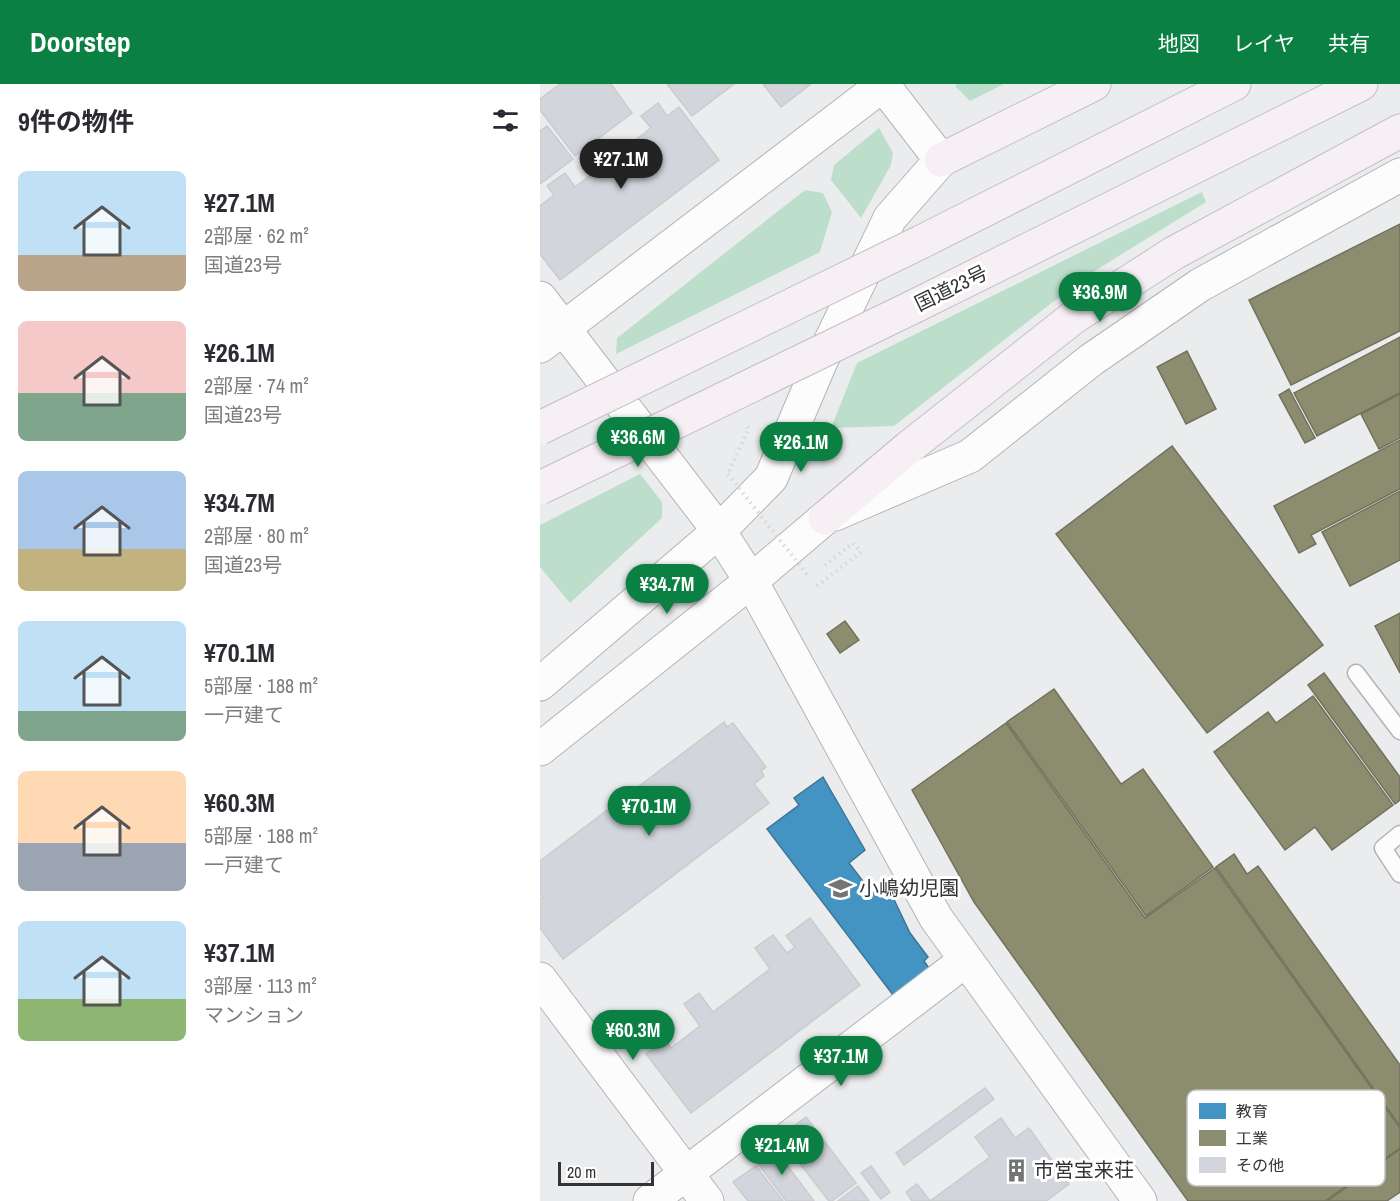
<!DOCTYPE html>
<html lang="ja">
<meta charset="utf-8">
<style>
body{margin:0;font-family:"Archivo Narrow","Noto Sans JP",sans-serif;background:#f2f2f3;color:#2b2b33;height:100vh;display:flex;flex-direction:column;font-size:22px;white-space:nowrap}
*{box-sizing:border-box;margin:0}
p{font-size:20px;color:#7c7c81}
.icon{flex:none;width:33px;height:33px;fill:none;stroke:currentColor;stroke-width:2;stroke-linecap:round;stroke-linejoin:round}
.map{position:relative;flex:1;overflow:hidden}
.panel{display:flex;flex-direction:column;background:#fff;width:540px}
.panel>*{flex:none}
.scale{position:absolute;left:18px;bottom:15px;width:96px;box-sizing:border-box;padding-left:6px;border:3px solid #333435;border-top:0;font-size:16px;line-height:21px;white-space:nowrap;color:#333435;-webkit-text-stroke:4px #fff;paint-order:stroke}
.price{position:absolute;translate:-50% -51px;padding:0 14px;border-radius:21px;background:#0b8043;color:#fff;font-size:20px;line-height:39px;filter:drop-shadow(0 2px 3px #0008)}
.price::after{content:'';position:absolute;left:50%;top:36px;width:18px;height:14px;margin-left:-9px;background:inherit;clip-path:polygon(0 0,100% 0,50% 100%)}
.price.active{background:#222;color:#fff}
ul{padding:0;list-style:none}
li{display:flex;align-items:center;gap:18px;height:150px;padding:0 18px}
li span{display:grid;place-items:center;flex:none;width:168px;height:120px;border-radius:9px;color:#555}
li>.icon{margin-inline-start:auto}
span .icon{width:72px;height:72px;fill:#fffc;stroke-width:1}
li b{font-size:26px}
h2{display:flex;justify-content:space-between;align-items:center;height:72px;padding:0 18px;font-size:26px}
header{display:flex;align-items:center;gap:36px;box-sizing:border-box;height:84px;padding:0 30px;background:#0b8043;color:#fff}
header strong{font-size:28px}
nav{display:flex;gap:33px;margin-inline-start:auto;font-size:21px}
main{display:flex;flex:1;min-height:0}
.map>svg:first-child{display:block}
</style>
<header>
<strong>Doorstep</strong>
<nav><a>地図</a><a>レイヤ</a><a>共有</a></nav>
</header>
<main>
<section class="panel">
<h2>9件の物件<svg class="icon" aria-label="filters" viewBox="0 0 24 24"><path d="M4 7h16M4 17h16"/><circle cx="9" cy="7" r="2"/><circle cx="15" cy="17" r="2"/></svg></h2>
<ul>
<li><span style="background:linear-gradient(#bfe0f5 70%,#b9a48a 0)"><svg class="icon" aria-label="home" viewBox="0 0 24 24"><path d="M3 11l9-7 9 7M6 9v11h12V9"/></svg></span><div><b>¥27.1M</b><p>2部屋 · 62 m²</p><p>国道23号</p></div></li>
<li><span style="background:linear-gradient(#f6c9c9 60%,#7fa58c 0)"><svg class="icon" aria-label="home" viewBox="0 0 24 24"><path d="M3 11l9-7 9 7M6 9v11h12V9"/></svg></span><div><b>¥26.1M</b><p>2部屋 · 74 m²</p><p>国道23号</p></div></li>
<li><span style="background:linear-gradient(#a9c7e8 65%,#c2b280 0)"><svg class="icon" aria-label="home" viewBox="0 0 24 24"><path d="M3 11l9-7 9 7M6 9v11h12V9"/></svg></span><div><b>¥34.7M</b><p>2部屋 · 80 m²</p><p>国道23号</p></div></li>
<li><span style="background:linear-gradient(#bfe0f5 75%,#7fa58c 0)"><svg class="icon" aria-label="home" viewBox="0 0 24 24"><path d="M3 11l9-7 9 7M6 9v11h12V9"/></svg></span><div><b>¥70.1M</b><p>5部屋 · 188 m²</p><p>一戸建て</p></div></li>
<li><span style="background:linear-gradient(#ffd9b3 60%,#9aa5b1 0)"><svg class="icon" aria-label="home" viewBox="0 0 24 24"><path d="M3 11l9-7 9 7M6 9v11h12V9"/></svg></span><div><b>¥60.3M</b><p>5部屋 · 188 m²</p><p>一戸建て</p></div></li>
<li><span style="background:linear-gradient(#bfe0f5 65%,#8fb573 0)"><svg class="icon" aria-label="home" viewBox="0 0 24 24"><path d="M3 11l9-7 9 7M6 9v11h12V9"/></svg></span><div><b>¥37.1M</b><p>3部屋 · 113 m²</p><p>マンション</p></div></li>
</ul>
</section>
<div class="map">
<svg width="860" height="1117" viewBox="0 0 860 1117">
<rect width="100%" height="100%" fill="#ebecee"/>
<g fill="#bedecc">
<polygon points="416,0 464,0 430,17 416,3"/>
<polygon points="339,44 353,69 351,81 321,134 291,96 294,81"/>
<polygon points="265,106 283,109 292,128 280,168 76,270 77,254"/>
<polygon points="662,108 666,118 545,193 354,342 291,344 317,279"/>
<polygon points="100,390 122,418 122,434 30,519 0,483 0,441"/>
</g>
<polygon fill="#4393c3" stroke="#3e7698" stroke-width="1.5" points="283,693 325,766 309,779 325,800 347,801 370,849 388,873 384,877 389,884 353,911 227,745 259,721 254,714"/>
<g fill="#8c8c6e" stroke="#71725d" stroke-width="1.5">
<polygon points="860,140 860,247 751,301 709,216"/>
<polygon points="860,253 860,309 777,352 754,309"/>
<polygon points="647,267 676,325 646,340 617,283"/>
<polygon points="749,305 775,354 765,359 739,311"/>
<polygon points="860,310 860,354 839,365 821,330"/>
<polygon points="860,356 860,405 771,451 776,460 759,469 734,422"/>
<polygon points="632,362 783,561 667,649 516,450"/>
<polygon points="860,407 860,476 810,502 782,448"/>
<polygon points="860,529 860,589 835,542"/>
<polygon points="305,537 319,556 300,569 287,550"/>
<polygon points="784,589 860,693 860,716 855,720 768,601"/>
<polygon points="514,605 581,700 603,685 673,783 606,832 467,638"/>
<polygon points="773,612 853,721 792,766 775,743 745,766 674,668 728,628 736,639"/>
<polygon points="466,639 605,834 675,784 860,1044 860,1064 785,1117 648,1117 434,818 372,706"/>
<polygon points="694,770 707,790 718,782 860,981 860,1042 676,783"/>
<polygon points="860,1065 860,1108 847,1117 787,1117"/>
</g>
<g fill="#d2d6dc" stroke="#cbcbcc" stroke-width="1.5">
<polygon points="20,0 71,0 92,29 35,72 0,26 0,15"/>
<polygon points="127,0 194,0 152,32"/>
<polygon points="223,0 271,0 241,23"/>
<polygon points="118,19 127,32 139,23 179,76 20,196 0,170 0,122 14,111 7,102 25,89 35,103 111,44 101,32"/>
<polygon points="7,42 33,75 0,100 0,47"/>
<polygon points="184,638 187,643 193,639 226,683 221,687 224,692 214,700 229,719 23,875 0,844 0,815 3,813 0,809 0,777"/>
<polygon points="270,834 320,901 151,1029 106,970 125,956 131,964 160,942 144,920 159,909 173,928 230,885 215,864 233,851 247,869 255,863 246,852"/>
<polygon points="445,1004 454,1015 364,1081 356,1069"/>
<polygon points="266,1033 316,1099 292,1117 289,1117 250,1067 256,1063 245,1049"/>
<polygon points="461,1034 475,1054 489,1044 529,1100 506,1117 372,1117 366,1108 377,1100 390,1117 450,1073 435,1053"/>
<polygon points="231,1060 274,1117 246,1117 213,1073"/>
<polygon points="216,1082 243,1117 208,1117 193,1098"/>
<polygon points="331,1082 350,1108 341,1115 321,1089"/>
<polygon points="318,1102 329,1117 298,1117"/>
</g>
<g fill="none" stroke-linecap="round" stroke-linejoin="round">
<defs>
<g id="service">
<polyline points="816,589 860,647"/>
<polyline points="860,750 843,764 860,790"/>
</g>
<g id="minor">
<polyline points="0,214 179,447 211,497 396,834 600,1117"/>
<polyline points="0,262 344,0"/>
<polyline points="295,430 430,372 551,276 660,201 860,91"/>
<polyline points="0,895 167,1117"/>
<polyline points="110,1117 426,876"/>
</g>
<g id="tertiary">
<polyline points="0,600 179,447 231,394 281,277 350,134 401,76 343,1"/>
<polyline points="0,665 211,497 285,434"/>
</g>
<g id="trunk">
<polyline points="401,76 554,0"/>
<polyline points="381,158 694,0"/>
<polyline points="375,222 821,0"/>
<polyline points="285,434 368,364 534,233 634,169 860,47"/>
</g>
</defs>
<use href="#service" stroke="#b4b4b6" stroke-width="19"/>
<use href="#minor" stroke="#b4b4b6" stroke-width="35"/>
<use href="#tertiary" stroke="#b4b4b6" stroke-width="35"/>
<use href="#trunk" stroke="#c6bec6" stroke-width="35"/>
<g stroke="#d6d6d6" stroke-width="4" stroke-dasharray="1.5 4.5" stroke-linecap="butt">
<polyline points="189,387 209,344 205,341"/>
<polyline points="277,502 321,468 313,459 284,482"/>
</g>
<use href="#service" stroke="#fcfcfc" stroke-width="16"/>
<use href="#minor" stroke="#fcfcfc" stroke-width="33"/>
<use href="#tertiary" stroke="#fcfcfc" stroke-width="33"/>
<use href="#trunk" stroke="#f6f0f4" stroke-width="33"/>
<defs>
<g id="trunk-bridge">
<polyline points="0,344 381,158"/>
<polyline points="0,404 375,222"/>
</g>
</defs>
<use href="#trunk-bridge" stroke="#c6bec6" stroke-width="35" stroke-linecap="butt"/>
<polyline stroke="#d6d6d6" stroke-width="4" stroke-dasharray="1.5 4.5" stroke-linecap="butt" points="188,390 269,493"/>
<use href="#trunk-bridge" stroke="#f6f0f4" stroke-width="33"/>
</g>
<defs>
<symbol id="school-bare" viewBox="-9 -9 18 18"><path d="M0-5L7-2L0 1L-7-2ZM-4 1L0 2.5L4 1V4Q0 6-4 4Z" fill="#737476" stroke="#fff" stroke-width="2.5" paint-order="stroke"/></symbol>
<symbol id="building-bare" viewBox="-9 -9 18 18"><path d="M-4-6H4V6H1V3H-1V6H-4ZM-2.5-4.3h1.7v1.8h-1.7ZM.8-4.3h1.7v1.8H.8ZM-2.5-1h1.7V.8h-1.7ZM.8-1h1.7V.8H.8Z" fill="#737476" stroke="#fff" stroke-width="2.5" paint-order="stroke"/></symbol>
</defs>
<g fill-rule="evenodd">
<use href="#school-bare" x="284" y="788" width="33" height="33"/>
<use href="#building-bare" x="460" y="1070" width="33" height="33"/>
</g>
<g text-anchor="middle" stroke-width="6" stroke-linejoin="round" paint-order="stroke">
<g font-size="20" fill="#333435" stroke="#fff">
<text transform="translate(411 204) rotate(-26)" y="7">国道23号</text>
</g>
<g font-size="20" fill="#333435" stroke="#fff" text-anchor="start">
<text x="319" y="811">小嶋幼児園</text>
<text x="494" y="1093">市営宝来荘</text>
</g>
</g>
<rect x="647" y="1006" width="198" height="96" rx="9" fill="#fff" stroke="#c2c2c2" stroke-width="1.5"/>
<rect x="659" y="1019" width="27" height="16" fill="#4393c3"/>
<rect x="659" y="1046" width="27" height="16" fill="#8c8c6e"/>
<rect x="659" y="1073" width="27" height="16" fill="#d2d6dc"/>
<g font-size="16" fill="#333435">
<text x="696" y="1033">教育</text>
<text x="696" y="1060">工業</text>
<text x="696" y="1087">その他</text>
</g>
</svg>
<div class="scale">20 m</div>
<b class="price active" style="left:81px;top:106px">¥27.1M</b>
<b class="price" style="left:560px;top:239px">¥36.9M</b>
<b class="price" style="left:98px;top:384px">¥36.6M</b>
<b class="price" style="left:261px;top:389px">¥26.1M</b>
<b class="price" style="left:127px;top:531px">¥34.7M</b>
<b class="price" style="left:109px;top:753px">¥70.1M</b>
<b class="price" style="left:93px;top:977px">¥60.3M</b>
<b class="price" style="left:301px;top:1003px">¥37.1M</b>
<b class="price" style="left:242px;top:1092px">¥21.4M</b>
</div>
</main>
